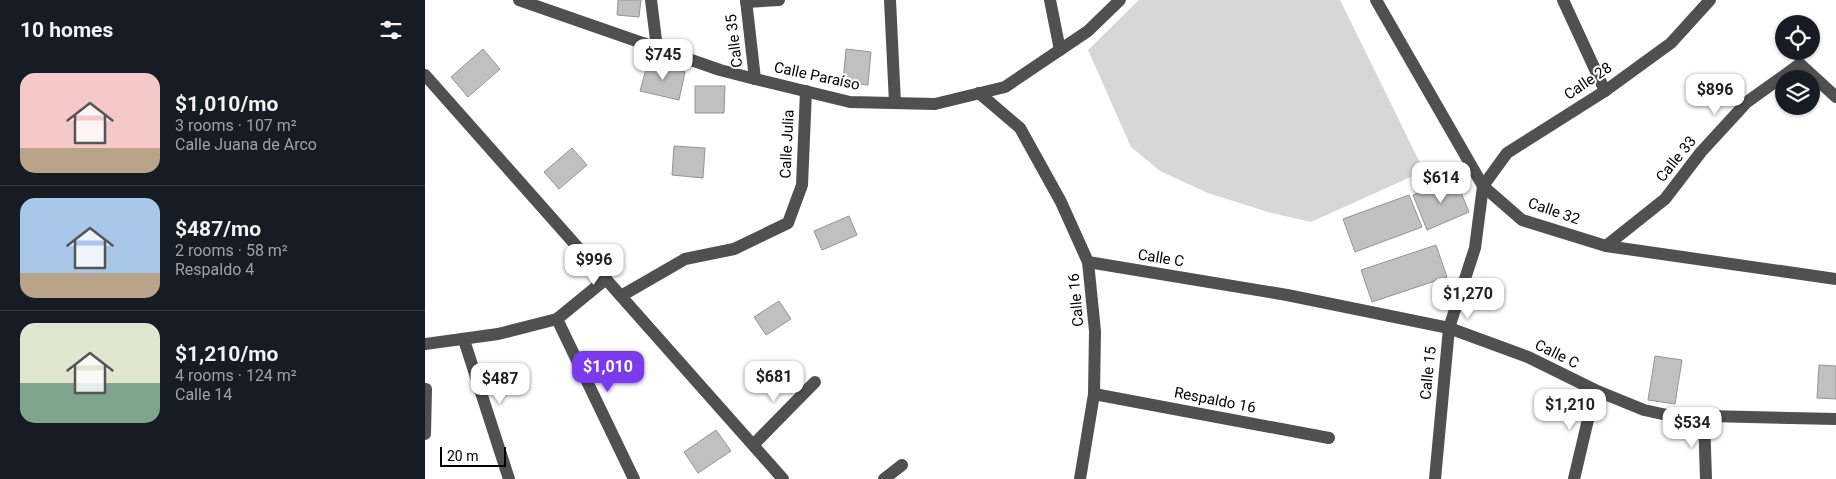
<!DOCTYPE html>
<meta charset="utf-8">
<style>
body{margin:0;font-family:Roboto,sans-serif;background:#242831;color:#f1f3f6;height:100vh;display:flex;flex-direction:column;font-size:19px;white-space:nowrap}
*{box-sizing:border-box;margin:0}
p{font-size:16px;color:#9ea1a6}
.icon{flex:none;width:28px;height:28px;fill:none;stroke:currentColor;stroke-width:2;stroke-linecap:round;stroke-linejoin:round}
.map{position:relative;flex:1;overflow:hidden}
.details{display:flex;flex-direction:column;background:#171b24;width:425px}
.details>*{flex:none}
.buttons{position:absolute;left:1350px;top:15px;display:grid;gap:10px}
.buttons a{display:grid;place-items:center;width:45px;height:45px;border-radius:50%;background:#171b24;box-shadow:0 1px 4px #0004;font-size:25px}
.scale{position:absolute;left:15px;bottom:12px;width:66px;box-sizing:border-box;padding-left:5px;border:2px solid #000;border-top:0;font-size:14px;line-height:18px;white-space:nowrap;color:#000;-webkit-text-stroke:4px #fff;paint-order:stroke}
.price{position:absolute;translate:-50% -42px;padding:0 11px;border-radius:10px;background:#fff;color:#222;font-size:16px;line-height:32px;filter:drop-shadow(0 1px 2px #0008)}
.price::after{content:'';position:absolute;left:50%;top:30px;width:15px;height:11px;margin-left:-8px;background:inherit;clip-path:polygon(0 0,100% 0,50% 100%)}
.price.active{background:#7c3aed;color:#fff}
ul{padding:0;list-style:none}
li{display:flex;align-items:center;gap:15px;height:125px;padding:0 20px}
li+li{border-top:1px solid #363941}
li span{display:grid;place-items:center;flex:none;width:140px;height:100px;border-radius:15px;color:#555}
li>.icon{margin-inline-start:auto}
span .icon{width:60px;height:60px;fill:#fffc;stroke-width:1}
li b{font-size:21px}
h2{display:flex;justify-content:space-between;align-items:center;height:60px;padding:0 20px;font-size:21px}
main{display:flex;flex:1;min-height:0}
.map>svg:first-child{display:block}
</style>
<main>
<section class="details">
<h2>10 homes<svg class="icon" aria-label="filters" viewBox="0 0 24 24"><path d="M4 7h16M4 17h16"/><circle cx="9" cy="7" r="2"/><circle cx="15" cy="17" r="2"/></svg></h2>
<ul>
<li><span style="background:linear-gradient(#f6c9c9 75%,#b9a48a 0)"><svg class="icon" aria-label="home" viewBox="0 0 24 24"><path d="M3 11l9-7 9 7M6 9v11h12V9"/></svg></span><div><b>$1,010/mo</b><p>3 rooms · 107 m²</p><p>Calle Juana de Arco</p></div></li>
<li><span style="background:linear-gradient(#a9c7e8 75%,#b9a48a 0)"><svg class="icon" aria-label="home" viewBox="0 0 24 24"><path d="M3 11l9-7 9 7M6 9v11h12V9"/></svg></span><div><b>$487/mo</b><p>2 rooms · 58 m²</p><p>Respaldo 4</p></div></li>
<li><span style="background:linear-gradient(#dfe7d0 60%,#7fa58c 0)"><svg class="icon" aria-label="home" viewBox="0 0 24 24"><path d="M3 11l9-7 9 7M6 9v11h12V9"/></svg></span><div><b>$1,210/mo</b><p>4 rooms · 124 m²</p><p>Calle 14</p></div></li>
</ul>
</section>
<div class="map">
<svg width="1411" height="479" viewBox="0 0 1411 479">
<rect width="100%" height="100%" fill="#fff"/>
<polygon fill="#d7d7d7" points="714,0 915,0 999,171 886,222 843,212 783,193 735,171 706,147 663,50"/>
<g fill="#c0c0c0" stroke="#949494">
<polygon points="193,0 216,0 214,17 192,15"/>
<polygon points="58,49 75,69 43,97 26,77"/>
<polygon points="421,49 446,52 443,85 418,82"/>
<polygon points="223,62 260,72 254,100 215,91"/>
<polygon points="270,86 300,86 299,113 270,113"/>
<polygon points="249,146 280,148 278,178 247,175"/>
<polygon points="147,148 162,165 134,189 119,172"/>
<polygon points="1030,178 1044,212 1002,230 988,195"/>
<polygon points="984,195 997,227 930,252 918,219"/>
<polygon points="424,216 432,235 397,250 389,231"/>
<polygon points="1011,245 1022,277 947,302 936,270"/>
<polygon points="354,301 366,319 341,335 329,317"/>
<polygon points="1230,356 1257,360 1250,404 1223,400"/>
<polygon points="1394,365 1411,366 1411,399 1392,398"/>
<polygon points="291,430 306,451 273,473 259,452"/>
</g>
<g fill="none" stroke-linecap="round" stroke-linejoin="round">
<g stroke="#505050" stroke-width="12">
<polyline points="94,0 295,70 330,79 425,102 510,104 580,87 663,31 695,0"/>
<polyline points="226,0 232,48"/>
<polyline points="321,0 330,79"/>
<polyline points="465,0 470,103"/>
<polyline points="625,0 635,50"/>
<polyline points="951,0 1058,186 1097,220 1181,246 1411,279"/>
<polyline points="1138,0 1180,91"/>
<polyline points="321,2 354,0"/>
<polyline points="0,75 358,479"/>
<polyline points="554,93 595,128 636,202 663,262 670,331 669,394 655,479"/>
<polyline points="1181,246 1240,199 1276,152 1322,102 1375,64 1411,97"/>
<polyline points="663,262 862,295 1024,328 1103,357 1170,390 1219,410 1242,415 1411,419"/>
<polyline points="196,296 260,259 309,249 363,223 377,185 381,91"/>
<polyline points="132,319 209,479"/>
<polyline points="39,340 84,479"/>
<polyline points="0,344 73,334 132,319 181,279"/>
<polyline points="669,394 904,438"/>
<polyline points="1279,417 1281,479"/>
<polyline points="0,434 1,389"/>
<polyline points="329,444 390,382"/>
<polyline points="459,479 477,465"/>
<polyline points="1010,479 1024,328 1050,248 1058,186 1082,153 1180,91 1246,43 1285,0"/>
<polyline points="1149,479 1170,390"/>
</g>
</g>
<g text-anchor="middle" stroke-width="4" stroke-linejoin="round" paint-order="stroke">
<g font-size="15" fill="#000" stroke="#fff">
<text transform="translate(309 41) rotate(-97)" y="5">Calle 35</text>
<text transform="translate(392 76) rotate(12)" y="5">Calle Paraíso</text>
<text transform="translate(1163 81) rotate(-34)" y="5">Calle 28</text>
<text transform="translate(362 144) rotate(-87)" y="5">Calle Julia</text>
<text transform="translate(1251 159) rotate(-51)" y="5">Calle 33</text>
<text transform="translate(1129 211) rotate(19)" y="5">Calle 32</text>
<text transform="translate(736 258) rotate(9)" y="5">Calle C</text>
<text transform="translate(651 300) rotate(-95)" y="5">Calle 16</text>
<text transform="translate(1132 354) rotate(26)" y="5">Calle C</text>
<text transform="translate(1003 373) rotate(-84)" y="5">Calle 15</text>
<text transform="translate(790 400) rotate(11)" y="5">Respaldo 16</text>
</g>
</g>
</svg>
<div class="buttons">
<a><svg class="icon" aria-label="locate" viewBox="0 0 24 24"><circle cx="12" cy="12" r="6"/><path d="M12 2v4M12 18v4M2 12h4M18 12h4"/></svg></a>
<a><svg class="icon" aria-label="layers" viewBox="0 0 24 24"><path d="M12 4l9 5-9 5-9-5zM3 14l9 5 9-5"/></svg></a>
</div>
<div class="scale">20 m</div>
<b class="price" style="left:238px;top:81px">$745</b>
<b class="price" style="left:1290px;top:116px">$896</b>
<b class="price" style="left:1016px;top:204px">$614</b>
<b class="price" style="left:169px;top:286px">$996</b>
<b class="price" style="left:1043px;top:320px">$1,270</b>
<b class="price active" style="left:183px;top:393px">$1,010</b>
<b class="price" style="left:349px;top:403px">$681</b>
<b class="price" style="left:75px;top:405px">$487</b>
<b class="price" style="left:1145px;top:431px">$1,210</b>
<b class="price" style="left:1267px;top:449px">$534</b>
</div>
</main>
